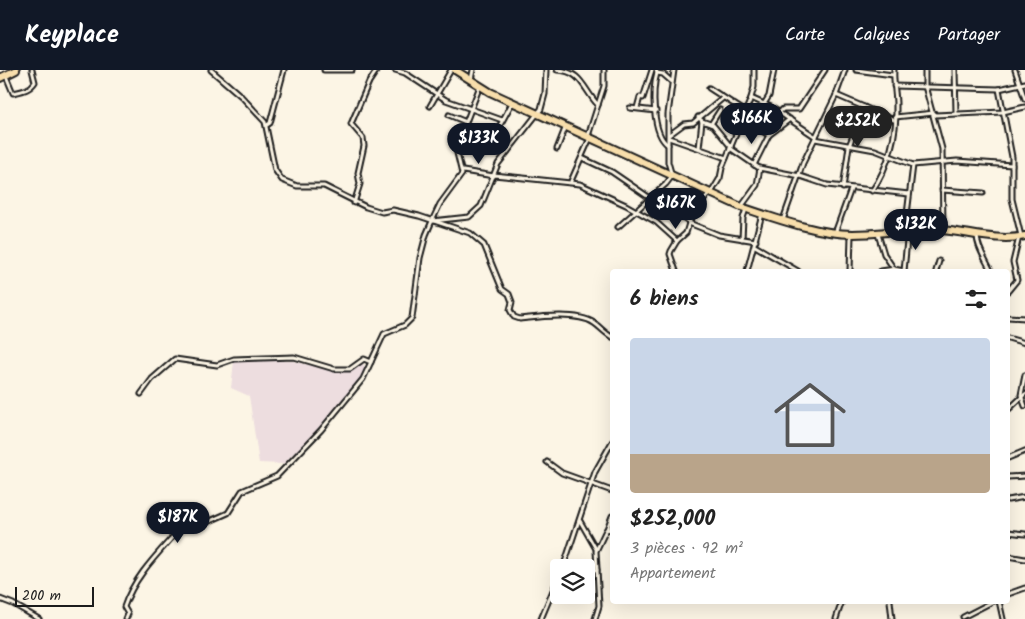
<!DOCTYPE html>
<html lang="fr">
<meta charset="utf-8">
<style>
body{margin:0;font-family:Kalam,sans-serif;background:#f2f2f2;color:#222;height:100vh;display:flex;flex-direction:column;font-size:19px;white-space:nowrap}
*{box-sizing:border-box;margin:0}
p{font-size:16px;color:#767676}
.icon{flex:none;width:28px;height:28px;fill:none;stroke:currentColor;stroke-width:2;stroke-linecap:round;stroke-linejoin:round}
.map{position:relative;flex:1;overflow:hidden}
.panel{position:absolute;left:610px;top:199px;width:400px;height:335px;display:flex;flex-direction:column;background:#fff;border-radius:5px;box-shadow:0 5px 20px #0002}
.panel>*{flex:none}
.controls{position:absolute;left:550px;top:489px;display:grid;gap:10px}
.controls a{display:grid;place-items:center;width:45px;height:45px;border-radius:5px;background:#fff;box-shadow:0 5px 20px #0002;font-size:25px}
.scale{position:absolute;left:15px;bottom:12px;width:79px;box-sizing:border-box;padding-left:5px;border:2px solid #1c1c1c;border-top:0;font-size:14px;line-height:18px;white-space:nowrap;color:#1c1c1c;-webkit-text-stroke:4px #fcf5e5;paint-order:stroke}
.price{position:absolute;translate:-50% -42px;padding:0 11px;border-radius:18px;background:#111827;color:#fff;font-size:16px;line-height:32px;filter:drop-shadow(0 1px 2px #0008)}
.price::after{content:'';position:absolute;left:50%;top:30px;width:15px;height:11px;margin-left:-8px;background:inherit;clip-path:polygon(0 0,100% 0,50% 100%)}
.price.on{background:#222;color:#fff}
ul{padding:0;list-style:none}
li{display:grid;align-content:center;gap:10px;height:265px;padding:0 20px}
li+li{border-top:1px solid #e0e0e0}
li span{display:grid;place-items:center;height:155px;border-radius:5px;color:#555}
li>.icon{margin-inline-start:auto}
span .icon{width:90px;height:90px;fill:#fffc;stroke-width:1}
li b{font-size:21px}
h2{display:flex;justify-content:space-between;align-items:center;height:60px;padding:0 20px;font-size:21px}
header{display:flex;align-items:center;gap:30px;box-sizing:border-box;height:70px;padding:0 25px;background:#111827;color:#fff}
header strong{font-size:24px}
nav{display:flex;gap:28px;margin-inline-start:auto;font-size:18px}
.map>svg:first-child{display:block}
</style>
<header>
<strong>Keyplace</strong>
<nav><a>Carte</a><a>Calques</a><a>Partager</a></nav>
</header>
<div class="map">
<svg width="1025" height="549" viewBox="0 0 1025 549">
<rect width="100%" height="100%" fill="#fcf5e5"/>
<filter id="ink" filterUnits="userSpaceOnUse"><feTurbulence type="fractalNoise" baseFrequency=".02" numOctaves="2"/><feDisplacementMap in="SourceGraphic" scale="10" xChannelSelector="R" yChannelSelector="G"/><feConvolveMatrix kernelMatrix="1 2 1 2 8 2 1 2 1" color-interpolation-filters="sRGB"/></filter>
<g filter="url(#ink)">
<polygon fill="#eddddf" points="234,291 293,291 334,301 350,302 362,293 366,298 361,309 321,357 283,394 259,393 249,326 231,318"/>
<g fill="none" stroke-linecap="round" stroke-linejoin="round">
<defs>
<g id="street">
<path d="M211,0L241,26L265,52L275,100L282,110L297,116H324L366,137L382,142L393,140L419,146L470,163L484,175L502,219L509,224L512,232L510,240L514,247L520,249C539,247 577,242 594,253C600,257 605,263 612,267"/>
<polyline points="324,0 352,0"/>
<polyline points="395,0 405,3 446,30 502,50"/>
<path d="M557,0C582,1 583,19 598,35"/>
<path d="M656,0L657,3C652,20 652,64 668,75"/>
<polyline points="856,0 893,5"/>
<polyline points="925,0 925,16 942,79 943,159"/>
<polyline points="955,0 956,43"/>
<polyline points="1015,0 1025,29"/>
<polyline points="657,3 663,4 671,11"/>
<path d="M6,6L13,23C22,21 30,20 35,12L32,0"/>
<polyline points="471,10 473,0"/>
<polyline points="894,16 999,19 1025,13"/>
<polyline points="709,18 746,42"/>
<polyline points="999,19 1012,87 1012,129 1021,166"/>
<polyline points="836,25 894,50"/>
<polyline points="751,28 771,37 816,67"/>
<polyline points="764,34 769,26 774,0"/>
<polyline points="430,36 451,0"/>
<polyline points="630,38 656,41"/>
<polyline points="637,38 640,27 643,28 652,0"/>
<polyline points="780,42 783,39 799,39 825,0"/>
<polyline points="449,45 466,52"/>
<polyline points="935,45 1003,42 1025,37"/>
<polyline points="698,47 702,51 699,78"/>
<polyline points="895,47 934,43"/>
<polyline points="702,51 713,55 731,77"/>
<polyline points="742,51 769,65 790,49"/>
<polyline points="711,54 720,40"/>
<polyline points="267,55 270,53 284,0"/>
<polyline points="669,65 684,54 693,53 723,28"/>
<polyline points="588,66 604,16 604,0"/>
<polyline points="669,68 726,88"/>
<polyline points="815,69 875,80 913,95 957,91 1012,95"/>
<polyline points="492,70 512,33"/>
<polyline points="730,78 759,98 800,106 827,115 909,124"/>
<polyline points="557,79 566,56"/>
<polyline points="582,88 612,102 650,128"/>
<polyline points="754,95 769,65"/>
<polyline points="463,101 494,106"/>
<polyline points="494,105 580,114 626,135 656,152 677,171"/>
<polyline points="571,111 590,68"/>
<polyline points="843,118 849,76 864,37"/>
<polyline points="942,120 983,123"/>
<path d="M872,121C889,96 897,65 896,35C896,23 893,12 894,0"/>
<polyline points="711,123 720,108 722,98 751,28 754,17 754,0"/>
<polyline points="652,126 690,152"/>
<polyline points="354,133 360,114 358,103 364,76 363,68 351,54 369,12 377,0"/>
<polyline points="741,137 757,115 760,98"/>
<polyline points="783,150 803,93 836,25 845,0"/>
<polyline points="432,151 440,134 462,104 457,83 461,65 480,16"/>
<polyline points="689,153 719,165 756,171"/>
<polyline points="618,157 666,114 672,106 668,92 668,44 674,0"/>
<polyline points="905,161 913,95"/>
<polyline points="835,163 851,119"/>
<polyline points="878,164 884,184 894,199"/>
<path d="M977,166C977,177 986,190 991,201"/>
<polyline points="742,169 743,148 746,139"/>
<polyline points="755,176 798,201"/>
<polyline points="676,201 670,184 671,181 677,171 686,163 690,150 709,123"/>
<polyline points="747,201 762,144"/>
<polyline points="850,201 851,165"/>
<polyline points="881,201 894,199 904,201"/>
<polyline points="904,201 908,160"/>
<polyline points="936,201 939,191"/>
<polyline points="1008,221 1017,210 1013,192 1019,167"/>
<polyline points="1008,247 1025,248"/>
<polyline points="1008,268 1025,273"/>
<polyline points="1025,305 1021,325 1025,336"/>
<polyline points="141,324 152,309 175,289 217,295 234,289 294,287 334,299 350,299 364,289 371,292"/>
<polyline points="1008,340 1025,324"/>
<polyline points="1008,388 1025,381"/>
<polyline points="547,392 562,403 612,421"/>
<polyline points="1008,407 1025,406"/>
<polyline points="1008,430 1025,427"/>
<polyline points="580,451 596,479"/>
<polyline points="607,459 612,446"/>
<polyline points="1008,462 1025,464"/>
<polyline points="1008,486 1025,489"/>
<polyline points="565,494 584,498"/>
<polyline points="563,498 595,402 612,372"/>
<polyline points="586,498 597,500"/>
<polyline points="1008,524 1025,518"/>
<polyline points="0,529 13,534 39,549"/>
<polyline points="890,531 892,549"/>
<polyline points="999,531 1003,549"/>
<polyline points="963,547 994,531"/>
<path d="M126,549L128,544L124,537C135,504 162,480 184,454L210,451L228,443L242,421L277,406L321,360L363,309L384,264L405,255L412,248L420,188L426,165L432,151L469,147L481,136L498,94L541,39L545,24L546,0"/>
<polyline points="541,549 559,506"/>
<polyline points="595,549 599,536 596,481 606,460 612,459"/>
<polyline points="836,549 842,531"/>
</g>
<g id="highway">
<path d="M455,0L490,22L741,137C774,148 818,164 853,164C882,164 911,158 941,160C969,162 997,172 1025,166"/>
<polyline points="0,8 16,0"/>
</g>
</defs>
<use href="#street" stroke="#1c1c1c" stroke-width="7"/>
<use href="#highway" stroke="#1c1c1c" stroke-width="10"/>
<use href="#street" stroke="#fcf5e5" stroke-width="3"/>
<use href="#highway" stroke="#f8deab" stroke-width="6"/>
</g>
</g>
</svg>
<div class="controls">
<a><svg class="icon" aria-label="layers" viewBox="0 0 24 24"><path d="M12 4l9 5-9 5-9-5zM3 14l9 5 9-5"/></svg></a>
</div>
<div class="scale">200 m</div>
<b class="price" style="left:752px;top:75px">$166K</b>
<b class="price on" style="left:858px;top:78px">$252K</b>
<b class="price" style="left:479px;top:95px">$133K</b>
<b class="price" style="left:676px;top:160px">$167K</b>
<b class="price" style="left:916px;top:181px">$132K</b>
<b class="price" style="left:178px;top:474px">$187K</b>
<section class="panel">
<h2>6 biens<svg class="icon" aria-label="filters" viewBox="0 0 24 24"><path d="M4 7h16M4 17h16"/><circle cx="9" cy="7" r="2"/><circle cx="15" cy="17" r="2"/></svg></h2>
<ul>
<li><span style="background:linear-gradient(#c9d6e8 75%,#b9a48a 0)"><svg class="icon" aria-label="home" viewBox="0 0 24 24"><path d="M3 11l9-7 9 7M6 9v11h12V9"/></svg></span><div><b>$252,000</b><p>3 pièces · 92 m²</p><p>Appartement</p></div></li>
</ul>
</section>
</div>
